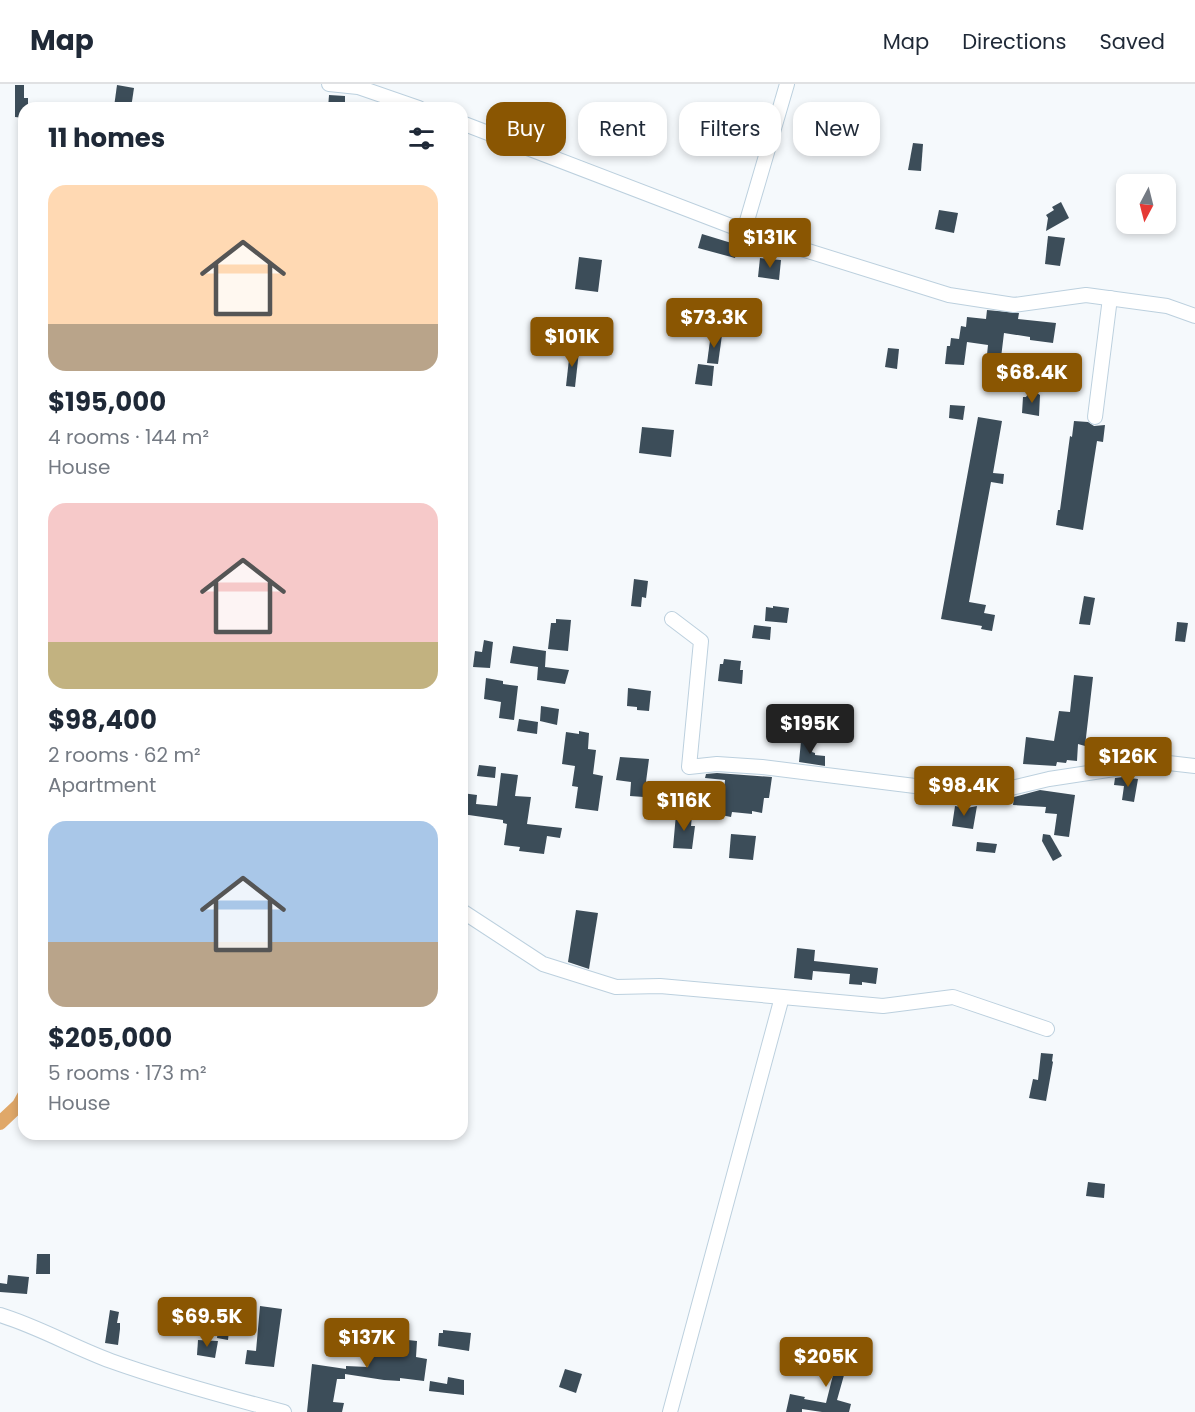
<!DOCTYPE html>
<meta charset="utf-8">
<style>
body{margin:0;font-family:Poppins,sans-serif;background:#f6f6f7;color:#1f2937;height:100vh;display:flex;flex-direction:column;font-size:22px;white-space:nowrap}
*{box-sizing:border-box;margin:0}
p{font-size:20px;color:#747a83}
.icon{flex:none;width:33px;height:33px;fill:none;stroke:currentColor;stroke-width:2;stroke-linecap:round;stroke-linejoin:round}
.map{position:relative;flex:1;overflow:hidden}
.details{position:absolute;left:18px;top:18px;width:450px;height:1038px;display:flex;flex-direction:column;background:#fff;border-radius:18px;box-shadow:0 3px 9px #0003}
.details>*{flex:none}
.banner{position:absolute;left:486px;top:18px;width:570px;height:54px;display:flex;gap:12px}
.needle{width:39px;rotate:187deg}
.tools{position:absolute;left:1116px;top:90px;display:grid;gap:12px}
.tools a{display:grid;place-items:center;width:60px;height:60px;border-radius:12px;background:#fff;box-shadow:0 3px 9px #0003;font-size:30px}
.price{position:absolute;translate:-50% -51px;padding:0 14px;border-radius:6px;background:#8a5602;color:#fff;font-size:20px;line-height:39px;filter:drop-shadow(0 2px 3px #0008)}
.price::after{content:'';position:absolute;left:50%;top:36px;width:18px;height:14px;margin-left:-9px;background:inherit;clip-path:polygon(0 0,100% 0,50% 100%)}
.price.active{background:#222;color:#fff}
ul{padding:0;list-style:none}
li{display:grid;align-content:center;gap:12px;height:318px;padding:0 30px}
li span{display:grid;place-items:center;height:186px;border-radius:18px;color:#555}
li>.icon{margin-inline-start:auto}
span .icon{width:108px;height:108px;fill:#fffc;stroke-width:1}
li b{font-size:26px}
h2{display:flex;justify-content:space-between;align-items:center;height:72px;padding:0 30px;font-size:26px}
.tag{padding:0 21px;border-radius:18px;background:#fff;box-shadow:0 3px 9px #0003;font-size:21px;line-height:54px}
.tag.active{background:#8a5602;color:#fff}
header{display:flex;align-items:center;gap:36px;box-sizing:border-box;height:84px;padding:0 30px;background:#fff;border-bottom:2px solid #e0e1e3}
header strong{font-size:28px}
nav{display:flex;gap:33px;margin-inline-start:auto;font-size:21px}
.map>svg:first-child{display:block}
</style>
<header>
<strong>Map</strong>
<nav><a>Map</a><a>Directions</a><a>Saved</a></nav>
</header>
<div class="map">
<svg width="1195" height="1328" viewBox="0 0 1195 1328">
<rect width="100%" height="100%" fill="#f5f9fc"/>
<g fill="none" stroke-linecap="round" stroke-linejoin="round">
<polyline stroke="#e0a869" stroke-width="14" points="0,1039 19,1021 24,1012"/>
</g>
<g fill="#3c4d59">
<polygon points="15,1 24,1 24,14 28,14 28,24 24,24 24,34 15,33"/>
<polygon points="117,1 134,4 131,24 114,23"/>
<polygon points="329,11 345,12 345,24 328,24"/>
<polygon points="913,59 923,60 921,87 908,86"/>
<polygon points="1061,118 1069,134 1046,147 1048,134 1046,131 1054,126 1052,123"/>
<polygon points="939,126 958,129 954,149 935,145"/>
<polygon points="702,150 738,161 735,174 698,164"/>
<polygon points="1048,152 1065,154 1060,182 1045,180"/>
<polygon points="579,173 602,176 598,208 575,205"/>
<polygon points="760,174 781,176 779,196 758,193"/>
<polygon points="987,226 1019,229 1018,235 1056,239 1053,259 1030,256 1030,253 1004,249 1000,282 986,280 988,261 967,258 964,281 945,280 947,262 950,262 951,254 959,255 961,242 966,243 967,233 986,235"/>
<polygon points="711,249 722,251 718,280 707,279"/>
<polygon points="888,264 899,265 897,285 885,283"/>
<polygon points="570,266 579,267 575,303 566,302"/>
<polygon points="698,280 714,282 712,302 695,300"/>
<polygon points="1031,305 1040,311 1039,332 1022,329 1023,313 1026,313"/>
<polygon points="950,321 965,322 963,336 949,334"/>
<polygon points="978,333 1002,337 993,389 1004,390 1003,400 991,398 969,518 986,521 984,529 995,531 992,547 981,545 982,542 941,535"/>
<polygon points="1074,337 1088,338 1094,342 1105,341 1103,358 1097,357 1083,446 1056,441 1058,426 1060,426 1070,352 1072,353"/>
<polygon points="642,343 674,346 671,373 639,369"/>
<polygon points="634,495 648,497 646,514 642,513 641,523 631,522"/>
<polygon points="1084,512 1095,514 1090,541 1079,540"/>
<polygon points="773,522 789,524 787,539 765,537 766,523 773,524"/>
<polygon points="556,535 571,536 568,567 548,565 551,539 556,539"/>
<polygon points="1177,538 1188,539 1185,558 1175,557"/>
<polygon points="754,541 771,543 770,556 752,554"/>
<polygon points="484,556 493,558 490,584 473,583 475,567 482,568"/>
<polygon points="513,562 546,567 545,583 569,586 565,600 537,596 538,583 510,579"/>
<polygon points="724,575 741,577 740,586 743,586 742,600 718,597 720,580 723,580"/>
<polygon points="1074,591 1093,593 1085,662 1078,660 1077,677 1067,676 1066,679 1057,678 1056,682 1023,680 1026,653 1054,657 1059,627 1070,628"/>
<polygon points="486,594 503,597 503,600 518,602 514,636 499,634 501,618 484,615"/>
<polygon points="628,604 651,607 649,627 637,626 637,623 627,622"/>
<polygon points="541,622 559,625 557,641 540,637"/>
<polygon points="519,635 538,638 537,650 517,647"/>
<polygon points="579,647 589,649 588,665 596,666 593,690 603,692 598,727 575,724 578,703 572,702 575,682 562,680 566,648 579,650"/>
<polygon points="801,657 814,659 812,668 815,669 815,671 825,672 825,682 799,678"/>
<polygon points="620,673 649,675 644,713 630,712 631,698 616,696"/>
<polygon points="479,681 496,683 495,694 477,692"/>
<polygon points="501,689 518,691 515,712 531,713 527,740 562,744 560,754 547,752 544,770 519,767 520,763 504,761 507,740 503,739 503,736 462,730 462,709 477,711 476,720 497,722"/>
<polygon points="717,689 772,693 769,714 764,714 762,729 752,727 752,730 732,728 731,733 721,731 725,696 705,694 706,690"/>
<polygon points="1123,693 1138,695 1134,718 1122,716 1124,702 1114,701 1115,694"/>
<polygon points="1040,706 1075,711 1069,753 1054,751 1057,730 1045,729 1046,723 1013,721 1014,713"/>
<polygon points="955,722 967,724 977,722 973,745 952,742"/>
<polygon points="676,730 692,732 691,742 695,742 692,765 673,764"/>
<polygon points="731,750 756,752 753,776 729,774"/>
<polygon points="1043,750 1050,751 1062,772 1053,777 1042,757"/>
<polygon points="977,758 997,760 995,769 976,767"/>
<polygon points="576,826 598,829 589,885 568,878"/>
<polygon points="797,864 815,866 814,877 878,884 876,900 862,898 862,901 849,900 850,890 813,887 812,896 794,894"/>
<polygon points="1041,969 1053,970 1052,977 1053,978 1046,1017 1029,1014 1033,995 1038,996"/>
<polygon points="1088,1098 1105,1100 1104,1114 1086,1112"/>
<polygon points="37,1170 50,1170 50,1190 36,1190"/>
<polygon points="8,1191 29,1193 27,1210 0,1208 0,1199 7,1200"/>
<polygon points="205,1219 217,1220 216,1226 231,1229 228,1256 217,1254 219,1237 203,1235"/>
<polygon points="260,1222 282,1225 274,1283 245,1280 247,1266 256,1267"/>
<polygon points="110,1226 119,1228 117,1239 120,1239 120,1245 118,1261 105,1259"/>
<polygon points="360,1239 373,1239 372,1252 417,1257 416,1273 427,1275 424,1297 400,1294 400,1297 384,1296 345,1290 345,1295 337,1295 333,1318 344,1319 342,1328 307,1328 312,1280 346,1285 346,1282 368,1283 372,1256 359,1256"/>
<polygon points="443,1246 471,1249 469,1267 438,1262 439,1249 443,1249"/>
<polygon points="198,1256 218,1257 215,1274 197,1271"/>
<polygon points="830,1265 850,1270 837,1316 851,1320 849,1328 822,1328 802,1325 802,1328 786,1328 790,1310 805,1313 804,1315 826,1319 833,1291 824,1288"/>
<polygon points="565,1285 582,1290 576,1309 559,1303"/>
<polygon points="448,1293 464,1296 464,1311 429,1307 430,1297 447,1300"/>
</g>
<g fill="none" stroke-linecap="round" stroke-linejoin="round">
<defs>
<g id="minor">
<polyline points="329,0 358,3 419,24"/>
<polyline points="462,39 744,147 949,211 1014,221 1086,211 1167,222 1195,232"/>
<polyline points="744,147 787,0"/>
<polyline points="1095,333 1110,214"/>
<polyline points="672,535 701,557 689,683 717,680 762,683 915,702 965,715 1049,695 1160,678 1195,682"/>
<polyline points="462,827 543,880 616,903 660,902 883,922 953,913 1047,945"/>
<path d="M0,1231C39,1243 73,1263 111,1277C167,1297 226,1313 284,1328"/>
<polyline points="670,1328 782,913"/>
</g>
</defs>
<use href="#minor" stroke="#bcd0de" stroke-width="16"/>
<use href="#minor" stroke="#fff" stroke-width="14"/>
</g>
</svg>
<div class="tools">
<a><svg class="needle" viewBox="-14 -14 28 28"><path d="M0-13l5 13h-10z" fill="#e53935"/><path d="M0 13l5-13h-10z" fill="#747a83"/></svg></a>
</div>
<b class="price" style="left:770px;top:185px">$131K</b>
<b class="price" style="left:714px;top:265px">$73.3K</b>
<b class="price" style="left:572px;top:284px">$101K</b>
<b class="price" style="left:1032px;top:320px">$68.4K</b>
<b class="price active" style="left:810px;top:671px">$195K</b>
<b class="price" style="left:1128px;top:704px">$126K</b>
<b class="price" style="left:964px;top:733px">$98.4K</b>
<b class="price" style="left:684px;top:748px">$116K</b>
<b class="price" style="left:207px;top:1264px">$69.5K</b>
<b class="price" style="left:367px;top:1285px">$137K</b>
<b class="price" style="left:826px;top:1304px">$205K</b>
<div class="banner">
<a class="tag active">Buy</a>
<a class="tag">Rent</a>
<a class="tag">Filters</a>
<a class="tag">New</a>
</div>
<section class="details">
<h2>11 homes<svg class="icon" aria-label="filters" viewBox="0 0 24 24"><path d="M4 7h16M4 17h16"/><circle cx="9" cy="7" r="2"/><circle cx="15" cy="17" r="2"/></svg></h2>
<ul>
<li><span style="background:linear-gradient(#ffd9b3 75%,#b9a48a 0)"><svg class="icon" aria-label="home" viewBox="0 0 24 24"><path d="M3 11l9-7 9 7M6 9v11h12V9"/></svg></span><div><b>$195,000</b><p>4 rooms · 144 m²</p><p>House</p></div></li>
<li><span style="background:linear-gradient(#f6c9c9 75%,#c2b280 0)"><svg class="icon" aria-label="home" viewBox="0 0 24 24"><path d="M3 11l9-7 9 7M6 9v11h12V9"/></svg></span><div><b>$98,400</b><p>2 rooms · 62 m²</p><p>Apartment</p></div></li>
<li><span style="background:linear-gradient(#a9c7e8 65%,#b9a48a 0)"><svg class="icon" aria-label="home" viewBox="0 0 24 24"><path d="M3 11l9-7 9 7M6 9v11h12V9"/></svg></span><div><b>$205,000</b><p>5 rooms · 173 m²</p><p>House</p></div></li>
</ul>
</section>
</div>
